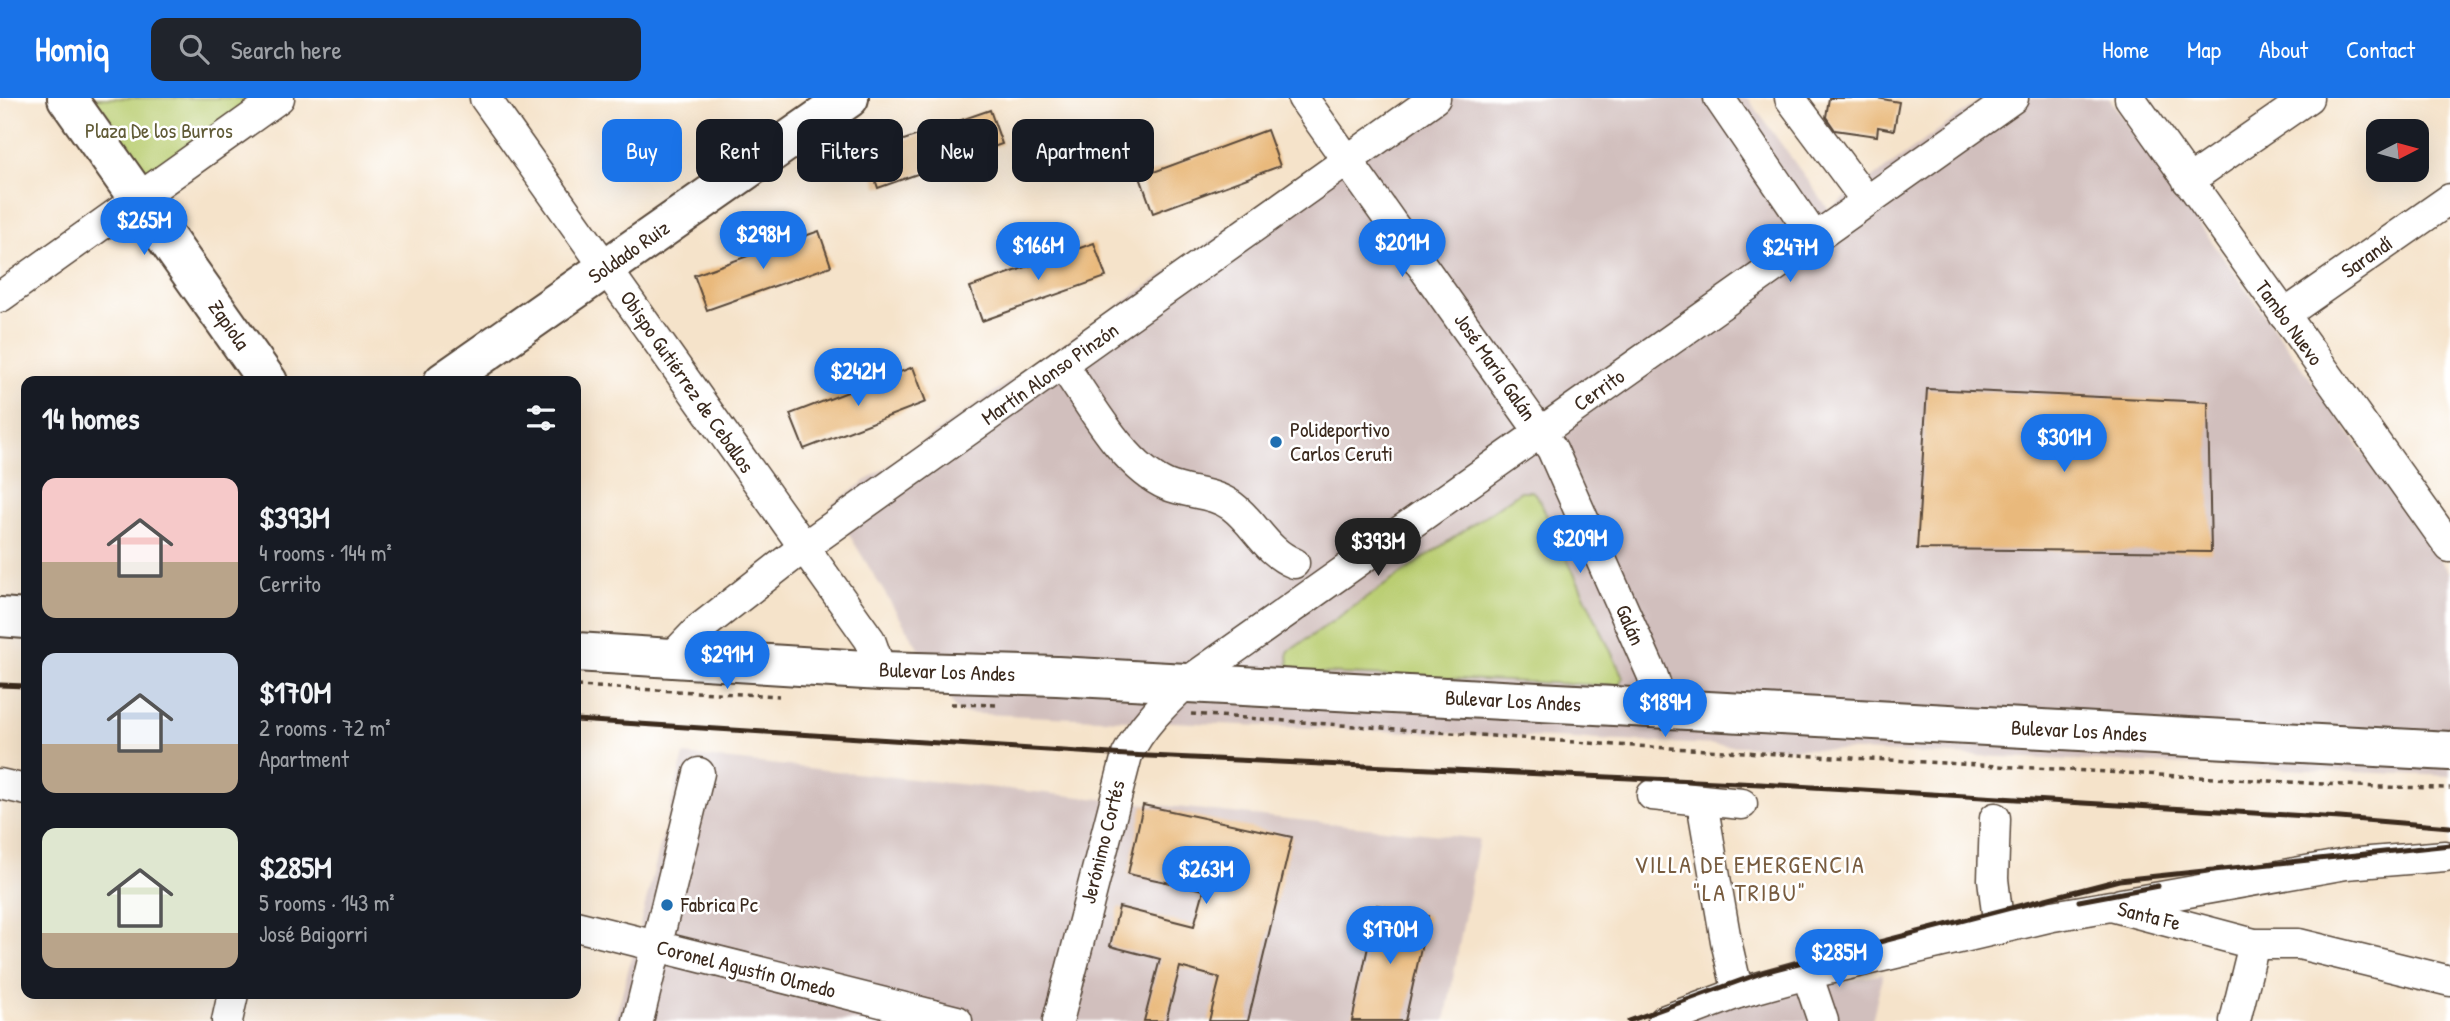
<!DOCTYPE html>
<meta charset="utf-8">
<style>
body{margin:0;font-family:"Patrick Hand",sans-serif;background:#20242c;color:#f1f3f6;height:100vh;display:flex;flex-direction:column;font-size:26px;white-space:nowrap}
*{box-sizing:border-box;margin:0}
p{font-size:23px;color:#9ea1a6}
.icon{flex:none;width:38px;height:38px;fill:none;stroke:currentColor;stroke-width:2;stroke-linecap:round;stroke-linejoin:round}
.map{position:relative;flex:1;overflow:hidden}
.details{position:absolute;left:21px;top:278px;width:560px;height:623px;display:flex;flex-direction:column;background:#171b24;border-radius:14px;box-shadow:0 7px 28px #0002}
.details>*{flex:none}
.hud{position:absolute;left:602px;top:21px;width:665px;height:63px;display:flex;gap:14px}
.needle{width:46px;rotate:84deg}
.buttons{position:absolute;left:2366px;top:21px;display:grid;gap:14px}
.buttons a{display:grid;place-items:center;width:63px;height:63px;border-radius:14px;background:#171b24;box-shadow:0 7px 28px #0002;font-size:35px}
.price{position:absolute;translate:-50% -60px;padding:0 16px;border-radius:24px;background:#1a73e8;color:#fff;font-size:23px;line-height:46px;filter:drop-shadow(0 2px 4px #0008)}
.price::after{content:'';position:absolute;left:50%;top:42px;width:21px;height:16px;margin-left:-10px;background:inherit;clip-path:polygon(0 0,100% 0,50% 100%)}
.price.active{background:#222;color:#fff}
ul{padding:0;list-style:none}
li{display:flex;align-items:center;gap:21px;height:175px;padding:0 21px}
li span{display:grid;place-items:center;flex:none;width:196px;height:140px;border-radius:14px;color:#555}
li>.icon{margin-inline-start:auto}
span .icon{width:84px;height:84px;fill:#fffc;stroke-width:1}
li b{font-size:30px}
h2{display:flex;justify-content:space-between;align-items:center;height:84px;padding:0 21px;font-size:30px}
.pill{padding:0 24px;border-radius:14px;background:#171b24;box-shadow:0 7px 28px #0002;font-size:24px;line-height:63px}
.pill.active{background:#1a73e8;color:#fff}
header{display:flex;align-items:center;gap:42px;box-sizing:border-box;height:98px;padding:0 35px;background:#1a73e8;color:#fff}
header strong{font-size:33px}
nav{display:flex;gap:38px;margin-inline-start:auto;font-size:24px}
.search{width:490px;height:63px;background:#20242c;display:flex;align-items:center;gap:18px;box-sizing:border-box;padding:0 24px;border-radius:14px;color:#9ea1a6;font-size:26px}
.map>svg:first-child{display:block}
</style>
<header>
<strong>Homiq</strong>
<div class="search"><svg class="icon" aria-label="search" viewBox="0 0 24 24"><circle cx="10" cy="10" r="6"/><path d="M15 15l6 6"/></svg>Search here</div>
<nav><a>Home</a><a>Map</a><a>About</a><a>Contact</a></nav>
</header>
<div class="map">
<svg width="2450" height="923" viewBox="0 0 2450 923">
<rect width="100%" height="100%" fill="#fff"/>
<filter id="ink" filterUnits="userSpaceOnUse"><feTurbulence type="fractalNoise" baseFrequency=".0143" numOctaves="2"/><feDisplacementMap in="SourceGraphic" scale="14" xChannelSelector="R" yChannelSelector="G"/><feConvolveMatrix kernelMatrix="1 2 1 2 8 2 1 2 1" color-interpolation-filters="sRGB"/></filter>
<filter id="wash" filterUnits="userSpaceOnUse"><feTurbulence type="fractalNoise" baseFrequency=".00686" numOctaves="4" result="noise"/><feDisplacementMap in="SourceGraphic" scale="28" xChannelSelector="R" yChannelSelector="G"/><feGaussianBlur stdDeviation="1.57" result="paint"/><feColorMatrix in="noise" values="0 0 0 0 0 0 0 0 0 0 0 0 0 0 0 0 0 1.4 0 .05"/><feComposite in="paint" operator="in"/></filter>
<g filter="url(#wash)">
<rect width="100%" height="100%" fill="#f5e3ca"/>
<g fill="#d1bfbd">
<polygon points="1418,0 1748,0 1829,112 1983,0 2109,0 2450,475 2450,678 958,615 831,407"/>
<polygon points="684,657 1479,741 1445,923 615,923"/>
<polygon points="1883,876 1872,923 1629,923"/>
</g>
<g fill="#bace72" stroke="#7a7c48" stroke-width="2">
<polygon points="94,0 263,0 150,79"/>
<polygon points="1521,393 1532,393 1538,399 1623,579 1620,588 1298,574 1289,571 1288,554"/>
</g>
<g id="blocks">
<g fill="#e9b97c">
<polygon points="1829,0 1877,0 1899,4 1894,32 1878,29 1877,38 1835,32 1826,19"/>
<polygon points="990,12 1002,46 878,90 866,55"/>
<polygon points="1267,32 1280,68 1153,115 1140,79"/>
<polygon points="819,133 831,168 707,212 694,177"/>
<polygon points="1094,145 1106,179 982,223 970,189"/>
<polygon points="913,269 926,304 804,351 790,316"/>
<polygon points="1927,291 2208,304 2211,454 1917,451"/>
<polygon points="1143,707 1292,739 1248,923 1209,923 1220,880 1180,869 1166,923 1144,923 1160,861 1110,848 1119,809 1194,828 1204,792 1128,776"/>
<polygon points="1377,807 1428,818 1405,923 1352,923"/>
</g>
</g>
</g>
<g filter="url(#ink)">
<use href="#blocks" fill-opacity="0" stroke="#574638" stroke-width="2"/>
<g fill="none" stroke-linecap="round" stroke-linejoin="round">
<defs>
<g id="minor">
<polyline points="485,0 870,542 881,573"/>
<polyline points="1303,0 1552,351 1652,576 1656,588 1656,610"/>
<polyline points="1719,0 1814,139"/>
<polyline points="1790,0 1866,102"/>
<polyline points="2130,0 2450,449"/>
<polyline points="2188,83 2308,0"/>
<polyline points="0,199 279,0"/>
<polyline points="2284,217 2450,101"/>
<path d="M1063,267C1090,305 1124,369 1167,387C1189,396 1213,394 1232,408C1255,425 1266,454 1294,465"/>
<polyline points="671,560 699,531 804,449 1435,0"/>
<polyline points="0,686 26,692"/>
<polyline points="1652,697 1742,706"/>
<polyline points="1702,704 1726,843 1738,895"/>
<polyline points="1995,720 1993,781 1999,831"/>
<polyline points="2121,806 2346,766 2445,758"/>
<polyline points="576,828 957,923"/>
<polyline points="1807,876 1823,923"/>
<polyline points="227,923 233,896"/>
<polyline points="638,923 699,675"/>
<path d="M1058,923L1127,657C1141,628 1163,607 1186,585L2013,0"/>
<polyline points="1663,923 1738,895 1807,876 2053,818 2111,808 2254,846 2299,846 2450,883"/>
<polyline points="2235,923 2254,846"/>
</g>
<g id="major">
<polyline points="67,0 268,284"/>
<polyline points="443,284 849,0"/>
<polyline points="0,519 26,521"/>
<polyline points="576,554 881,573 1057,578 2450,653"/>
</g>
</defs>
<use href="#minor" stroke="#574638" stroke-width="33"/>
<use href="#major" stroke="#574638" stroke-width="42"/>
<g stroke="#574638" stroke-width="3.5" stroke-dasharray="5 5" stroke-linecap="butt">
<polyline points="576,588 779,598"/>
<polyline points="951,606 1000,607"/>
<polyline points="1191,616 1616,647 2379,689 2450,690"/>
</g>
<use href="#minor" stroke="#fff" stroke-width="30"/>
<use href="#major" stroke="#fff" stroke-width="38"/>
<g stroke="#3b2a1e" stroke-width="5">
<polyline points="0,587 26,588"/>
<polyline points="576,622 1127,657 1760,686 2340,720 2450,729"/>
<polyline points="2079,803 2158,788"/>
<polyline points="1629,923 1764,874 2119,782 2450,747"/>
</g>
</g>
</g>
<g fill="#1f6fb2" stroke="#fff" stroke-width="2.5">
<circle cx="1276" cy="344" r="7"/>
<circle cx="667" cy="807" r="7"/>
</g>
<g text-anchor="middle" stroke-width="5" stroke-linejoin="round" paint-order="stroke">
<g font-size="21" fill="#615b37" stroke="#fff">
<text x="159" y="40">Plaza De los Burros</text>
</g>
<g font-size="21" fill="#3b2a1e" stroke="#fff">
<text transform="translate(629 154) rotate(-35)" y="7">Soldado Ruiz</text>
<text transform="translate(2367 159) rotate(-35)" y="7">Sarandí</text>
<text transform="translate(2289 225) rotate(54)" y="7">Tambo Nuevo</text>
<text transform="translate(229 227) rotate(55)" y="7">Zapiola</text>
<text transform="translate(1495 269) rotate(55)" y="7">José María Galán</text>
<text transform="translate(1050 276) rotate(-35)" y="7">Martín Alonso Pinzón</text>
<text transform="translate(687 284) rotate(55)" y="7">Obispo Gutiérrez de Ceballos</text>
<text transform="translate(1599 292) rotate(-35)" y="7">Cerrito</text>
<text transform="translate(1630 527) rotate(66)" y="7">Galán</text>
<text transform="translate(947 574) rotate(2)" y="7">Bulevar Los Andes</text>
<text transform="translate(1513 603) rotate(3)" y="7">Bulevar Los Andes</text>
<text transform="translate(2079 633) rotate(3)" y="7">Bulevar Los Andes</text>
<text transform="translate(1103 744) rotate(-76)" y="7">Jerónimo Cortés</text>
<text transform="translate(2149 818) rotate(14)" y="7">Santa Fe</text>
<text transform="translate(746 871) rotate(14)" y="7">Coronel Agustín Olmedo</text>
</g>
<g font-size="21" fill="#3b2a1e" stroke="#fff" text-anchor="start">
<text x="1290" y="339">Polideportivo<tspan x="1290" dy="24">Carlos Ceruti</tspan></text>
<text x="681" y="814">Fabrica Pc</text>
</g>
<g font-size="24" letter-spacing="2" fill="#785c3f" stroke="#fff">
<text x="1750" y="775">VILLA DE EMERGENCIA<tspan x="1750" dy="28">"LA TRIBU"</tspan></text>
</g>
</g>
</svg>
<div class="buttons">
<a><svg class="needle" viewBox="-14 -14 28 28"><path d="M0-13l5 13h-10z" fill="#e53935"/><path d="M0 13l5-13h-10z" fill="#9ea1a6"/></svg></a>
</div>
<b class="price" style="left:144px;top:159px">$265M</b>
<b class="price" style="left:763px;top:173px">$298M</b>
<b class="price" style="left:1402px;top:181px">$201M</b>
<b class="price" style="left:1038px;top:184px">$166M</b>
<b class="price" style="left:1790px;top:186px">$247M</b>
<b class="price" style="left:858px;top:310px">$242M</b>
<b class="price" style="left:2064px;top:376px">$301M</b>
<b class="price" style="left:1580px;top:477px">$209M</b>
<b class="price active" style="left:1378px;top:480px">$393M</b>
<b class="price" style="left:727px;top:593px">$291M</b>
<b class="price" style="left:1665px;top:641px">$189M</b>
<b class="price" style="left:1206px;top:808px">$263M</b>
<b class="price" style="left:1390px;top:868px">$170M</b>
<b class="price" style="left:1839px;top:891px">$285M</b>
<div class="hud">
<a class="pill active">Buy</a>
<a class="pill">Rent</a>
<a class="pill">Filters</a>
<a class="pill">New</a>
<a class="pill">Apartment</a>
</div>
<section class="details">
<h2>14 homes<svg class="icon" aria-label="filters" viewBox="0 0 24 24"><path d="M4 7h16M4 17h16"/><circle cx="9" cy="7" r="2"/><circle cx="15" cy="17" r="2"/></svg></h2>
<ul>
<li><span style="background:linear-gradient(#f6c9c9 60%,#b9a48a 0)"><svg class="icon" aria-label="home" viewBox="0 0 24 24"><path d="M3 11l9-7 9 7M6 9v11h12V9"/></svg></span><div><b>$393M</b><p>4 rooms · 144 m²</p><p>Cerrito</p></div></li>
<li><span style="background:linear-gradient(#c9d6e8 65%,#b9a48a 0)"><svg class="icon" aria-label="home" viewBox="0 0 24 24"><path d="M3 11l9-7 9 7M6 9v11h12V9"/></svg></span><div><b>$170M</b><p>2 rooms · 72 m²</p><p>Apartment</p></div></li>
<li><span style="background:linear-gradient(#dfe7d0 75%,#b9a48a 0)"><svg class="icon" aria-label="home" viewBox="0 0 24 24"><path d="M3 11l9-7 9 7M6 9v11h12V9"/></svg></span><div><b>$285M</b><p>5 rooms · 143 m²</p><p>José Baigorri</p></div></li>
</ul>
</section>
</div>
